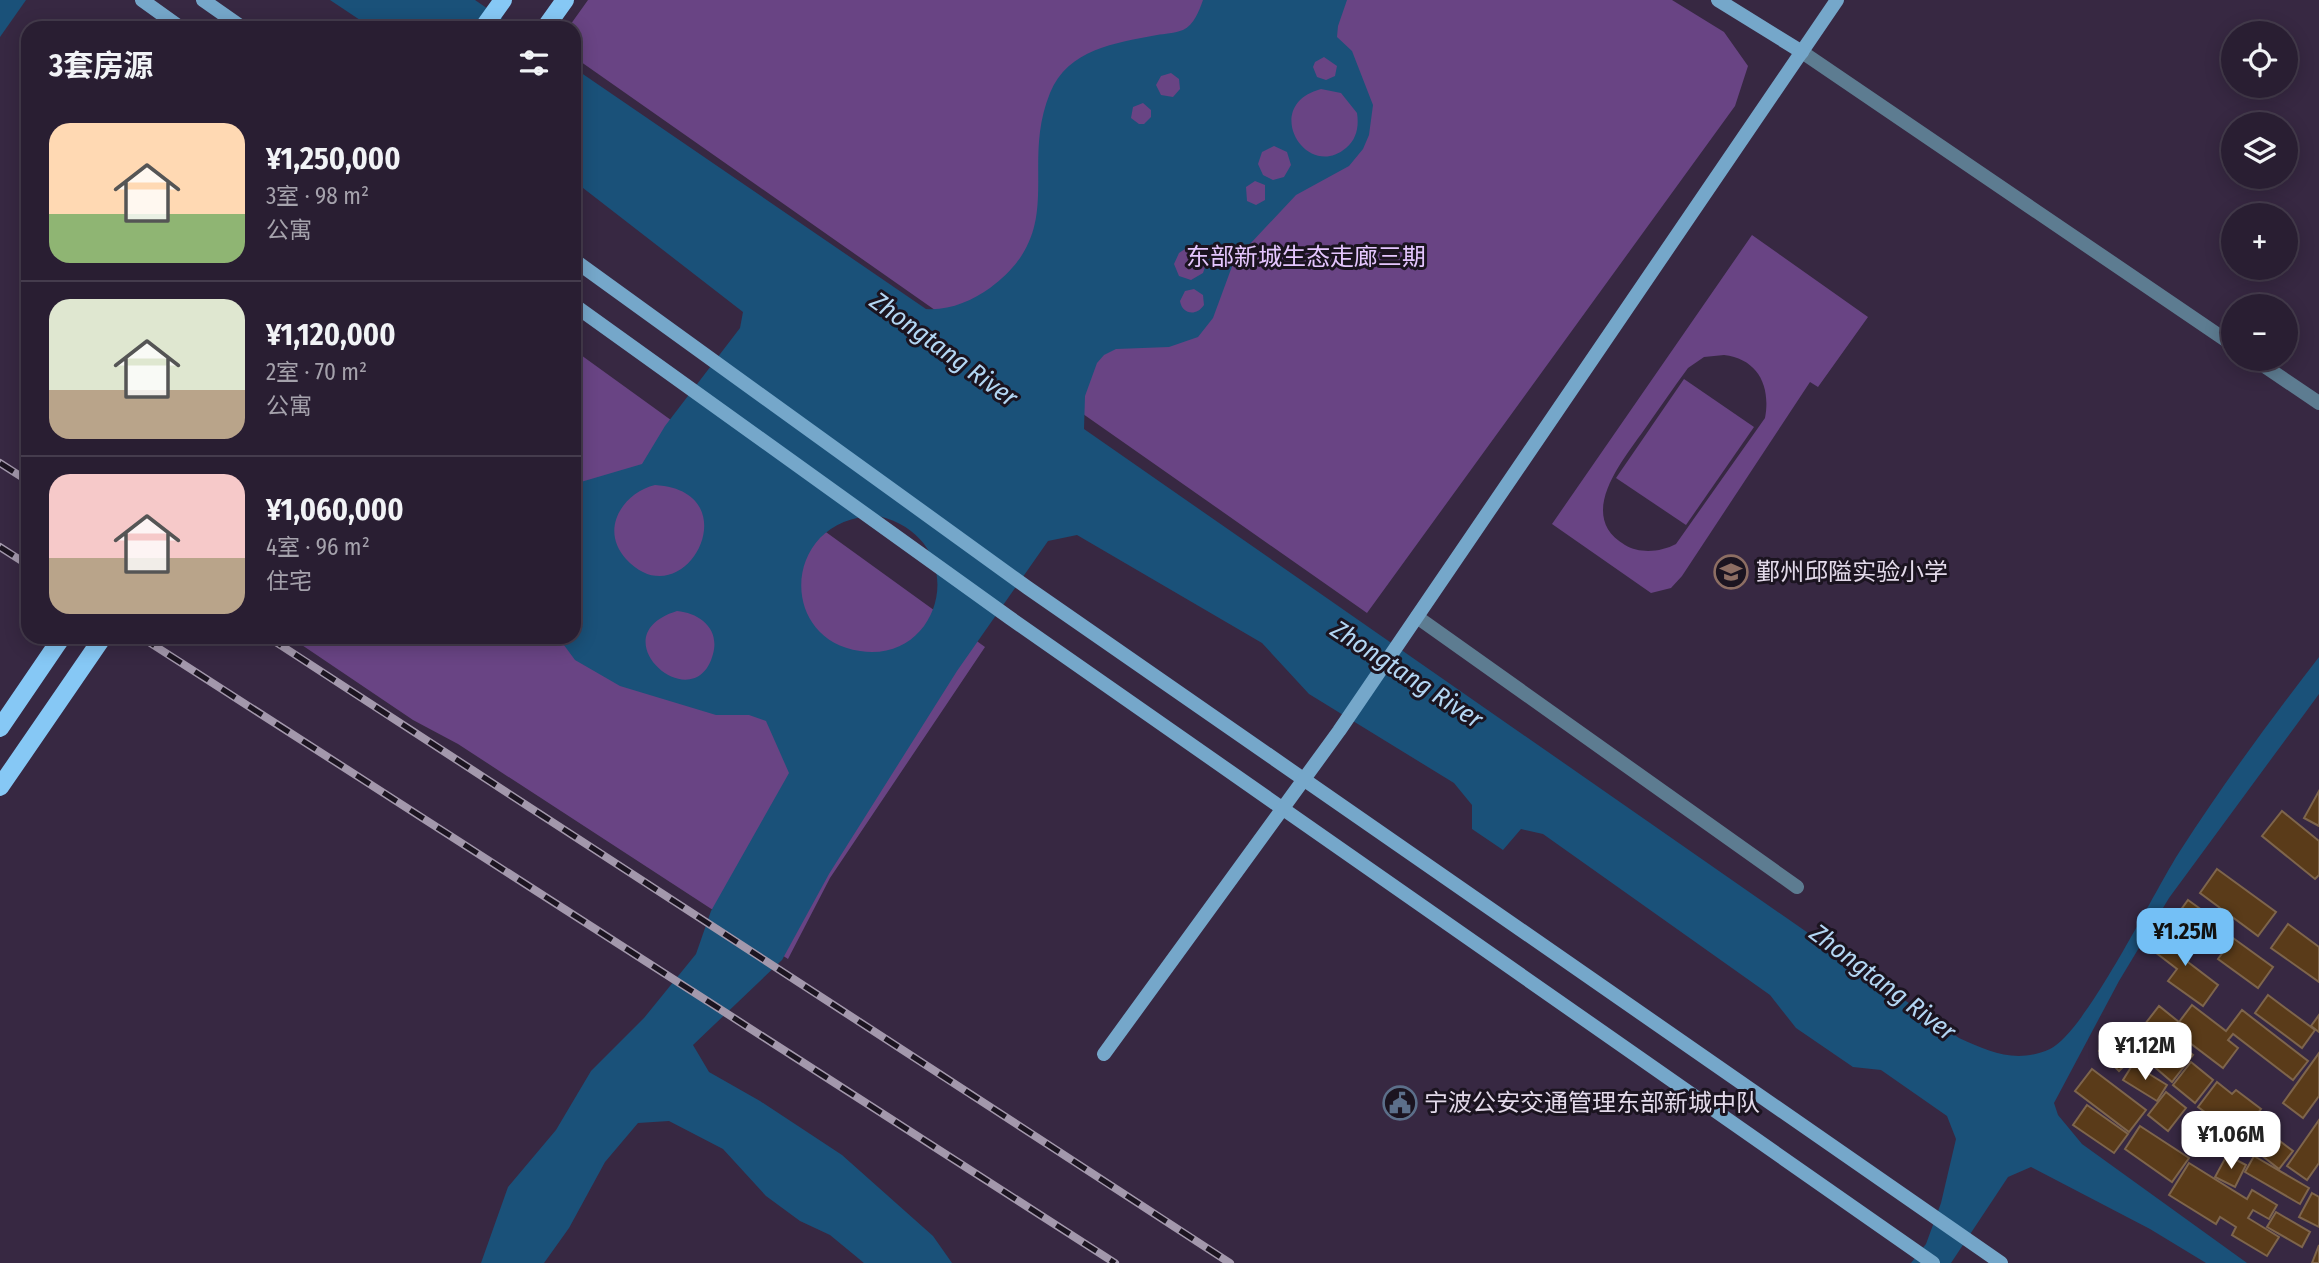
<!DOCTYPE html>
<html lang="zh">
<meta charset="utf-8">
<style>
body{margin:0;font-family:"Fira Sans Condensed","Noto Sans SC",sans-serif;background:#352b3e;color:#f1f3f6;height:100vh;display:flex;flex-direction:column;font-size:26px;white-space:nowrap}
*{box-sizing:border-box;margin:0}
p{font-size:23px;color:#a5a2ac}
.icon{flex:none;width:38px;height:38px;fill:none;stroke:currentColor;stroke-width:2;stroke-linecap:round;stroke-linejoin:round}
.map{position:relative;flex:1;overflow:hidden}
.side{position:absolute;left:21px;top:21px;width:560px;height:623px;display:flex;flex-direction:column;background:#291e32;border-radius:21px;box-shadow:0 4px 18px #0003,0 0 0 2px #453c4d}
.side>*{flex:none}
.tools{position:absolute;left:2221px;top:21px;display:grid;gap:14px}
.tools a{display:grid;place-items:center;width:77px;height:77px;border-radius:50%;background:#291e32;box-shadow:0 4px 18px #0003,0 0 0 2px #453c4d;font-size:35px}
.price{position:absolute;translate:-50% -60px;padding:0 16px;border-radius:14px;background:#fff;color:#222;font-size:23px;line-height:46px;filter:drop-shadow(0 2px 4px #0008)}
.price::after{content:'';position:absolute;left:50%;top:42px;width:21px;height:16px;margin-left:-10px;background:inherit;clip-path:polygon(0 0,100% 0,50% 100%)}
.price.on{background:#74c0f6;color:#111}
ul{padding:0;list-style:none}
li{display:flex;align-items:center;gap:21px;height:175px;padding:0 28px}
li+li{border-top:2px solid #453c4d}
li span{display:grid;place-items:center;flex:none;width:196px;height:140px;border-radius:21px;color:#555}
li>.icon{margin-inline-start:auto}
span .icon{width:84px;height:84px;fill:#fffc;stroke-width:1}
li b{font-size:30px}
h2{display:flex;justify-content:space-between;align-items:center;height:84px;padding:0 28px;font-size:30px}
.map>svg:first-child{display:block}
</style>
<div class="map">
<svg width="2319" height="1263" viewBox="0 0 2319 1263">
<rect width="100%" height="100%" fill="#372842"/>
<g fill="#694484" fill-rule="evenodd">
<polygon points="588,0 1672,0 1724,32 1748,66 1735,106 1367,613 574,57 574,28 568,28"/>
<path d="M1752,235L1868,317L1818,387L1810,382L1682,576L1671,588L1651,593L1552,524ZM1724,355C1758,359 1771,386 1765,418L1676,544C1661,552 1640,554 1625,545C1575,516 1623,460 1644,430C1659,409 1673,388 1688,368L1704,357Z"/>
<polygon points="574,350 985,647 830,878 788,959 458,744 413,720 290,637 574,637"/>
<polygon points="1684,379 1754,427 1686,525 1616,478"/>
</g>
<g fill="#1a5179" fill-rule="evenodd">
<polygon points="0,0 26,0 0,37"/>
<polygon points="330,0 475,0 516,28 372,28"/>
<path d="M1203,0H1347L1338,26L1337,37L1352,51L1373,105L1369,135L1363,149L1349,166L1296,195L1234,261L1213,318L1198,337L1169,347L1116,349L1104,355L1097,363L1085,396L1084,429L1959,1038C1990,1052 2016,1064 2050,1049C2086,1032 2154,891 2180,851C2223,784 2271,719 2319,657V694L2169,898L2119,981L2054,1103L2058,1115L2082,1144L2247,1263H2206L2150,1229L2031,1167L2008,1177L1951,1263H1911L1926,1244L1941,1203L1956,1139L1947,1116L1881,1070L1853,1067L1796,1028L1770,995L1543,834L1521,829L1503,850L1472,829V805L1454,783L1309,694L1262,643L1077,535L1048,541L957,671L829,874L782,960L693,1045L709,1072L760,1101L842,1155L933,1236L952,1263H864L830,1235L800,1221L766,1196L723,1149L669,1121L638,1123L605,1162L569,1228L544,1263H481L508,1187L556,1130L591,1071L644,1018L696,954L711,911L789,773L766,721L749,715H716L620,686L575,660L558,637H574V484L642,464L665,426L740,328L743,312L574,181V68L926,309C948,311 972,301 990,288C1069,229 1019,169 1050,93C1068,49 1115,43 1157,35C1164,34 1175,33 1183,30C1194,25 1199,11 1203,0ZM1324,57L1337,66L1335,76L1326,80L1317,77L1313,67L1315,62ZM1171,73L1179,79L1180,89L1173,97L1161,95L1156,85L1161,76ZM1321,89L1341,93L1357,113C1359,126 1357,139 1346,148C1306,182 1260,105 1321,89ZM1143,103L1151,110V117L1144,124H1139L1131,118L1133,107ZM1274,146L1287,152L1291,165L1284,177L1273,180L1263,175L1258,164L1262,152ZM1255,181L1265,185V200L1256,205L1247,201L1246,187ZM1185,249L1198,251L1206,264L1203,273L1191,280L1179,276L1174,264L1179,253ZM1194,289L1203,295L1204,305C1196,317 1182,314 1180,301L1185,291ZM655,485C753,491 684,622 626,559C599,529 623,493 655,485ZM879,516C973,540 944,664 860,651C775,639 783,514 879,516ZM677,611C700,613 720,629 713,654C695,722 596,636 677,611Z"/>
</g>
<g fill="#5a3b19" stroke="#7e654c" stroke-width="2">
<polygon points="2319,791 2319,826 2304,818"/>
<polygon points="2282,811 2319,841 2319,875 2315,879 2262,836"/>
<polygon points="2217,869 2276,912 2258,936 2200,893"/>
<polygon points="2188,900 2228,929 2211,951 2172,922"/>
<polygon points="2288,924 2319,947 2319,982 2271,948"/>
<polygon points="2173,928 2195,945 2184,959 2218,985 2203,1006 2168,981 2177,969 2155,952"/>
<polygon points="2233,938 2273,967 2258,988 2218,959"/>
<polygon points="2268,995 2315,1030 2302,1048 2255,1013"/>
<polygon points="2192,1005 2226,1031 2242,1010 2308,1061 2293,1080 2233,1034 2228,1040 2238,1048 2223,1068 2178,1034 2171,1044 2145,1024 2159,1006 2179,1022"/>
<polygon points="2319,1015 2319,1032 2311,1026"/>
<polygon points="2113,1036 2134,1056 2119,1071 2099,1051"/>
<polygon points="2177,1042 2193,1055 2172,1082 2150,1063 2164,1045 2171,1051"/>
<polygon points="2319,1053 2319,1096 2303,1118 2283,1103"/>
<polygon points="2191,1062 2213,1080 2195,1103 2173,1085"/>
<polygon points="2133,1064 2167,1085 2157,1101 2123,1080"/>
<polygon points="2092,1069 2146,1110 2129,1132 2075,1091"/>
<polygon points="2217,1082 2232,1094 2236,1090 2261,1109 2239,1137 2198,1107"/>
<polygon points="2166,1092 2186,1108 2168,1131 2148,1115"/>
<polygon points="2087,1105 2128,1134 2114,1153 2073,1125"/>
<polygon points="2319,1120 2319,1163 2307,1180 2287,1166"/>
<polygon points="2255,1122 2293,1151 2279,1169 2241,1139"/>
<polygon points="2140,1126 2189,1158 2172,1182 2125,1149"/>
<polygon points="2211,1126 2229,1139 2221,1150 2203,1137"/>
<polygon points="2227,1155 2246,1165 2235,1187 2215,1177"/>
<polygon points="2254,1156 2309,1188 2300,1204 2245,1172"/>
<polygon points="2189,1163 2247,1199 2252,1190 2277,1205 2269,1219 2253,1210 2248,1218 2279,1237 2267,1256 2232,1235 2236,1227 2220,1217 2216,1224 2169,1195"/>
<polygon points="2312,1193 2319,1197 2319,1227 2299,1217"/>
<polygon points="2276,1212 2310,1232 2302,1247 2267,1227"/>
<polygon points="2319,1245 2319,1263 2312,1263"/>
</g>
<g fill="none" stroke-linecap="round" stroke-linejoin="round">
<g stroke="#5d7c91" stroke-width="14">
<polyline points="1802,52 2233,345"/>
<polyline points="2254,359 2319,403"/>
<polyline points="1417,617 1797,887"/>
</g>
<g stroke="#75a7ca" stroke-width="14">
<polyline points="142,0 181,28"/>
<polyline points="203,0 243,28"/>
<polyline points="1718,0 1802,52"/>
<polyline points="574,260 1028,588 2001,1263"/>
<polyline points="574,305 1010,618 1933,1263"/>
<polyline points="1104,1054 1339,731 1837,0"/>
</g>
<g stroke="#86c8f5" stroke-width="18">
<polyline points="483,28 503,0"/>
<polyline points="545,28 565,0"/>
<polyline points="0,728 62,637"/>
<polyline points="0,787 103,637"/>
</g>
<defs>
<g id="rail">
<polyline points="0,463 28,481"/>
<polyline points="0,547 28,565"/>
<polyline points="141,637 1115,1263"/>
<polyline points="268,637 1230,1263"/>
</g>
</defs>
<use href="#rail" stroke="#a398ac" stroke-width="8"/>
<use href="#rail" stroke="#1b1420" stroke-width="5" stroke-dasharray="16" stroke-linecap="butt"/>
</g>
<defs>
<symbol id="school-ring" viewBox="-11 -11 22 22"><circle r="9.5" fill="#1b1420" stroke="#8d6e63" stroke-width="1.5"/><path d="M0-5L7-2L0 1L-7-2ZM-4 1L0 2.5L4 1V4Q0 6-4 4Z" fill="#8d6e63"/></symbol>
<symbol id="civic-ring" viewBox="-11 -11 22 22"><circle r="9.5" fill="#1b1420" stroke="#5c6f8a" stroke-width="1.5"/><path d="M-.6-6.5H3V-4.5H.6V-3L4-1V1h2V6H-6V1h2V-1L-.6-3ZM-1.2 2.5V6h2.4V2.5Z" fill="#5c6f8a"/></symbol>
</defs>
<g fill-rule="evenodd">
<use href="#school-ring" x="1712" y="553" width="38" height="38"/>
<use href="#civic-ring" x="1381" y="1084" width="38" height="38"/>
</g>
<g text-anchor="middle" stroke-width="6" stroke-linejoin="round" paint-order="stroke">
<g font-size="24" fill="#e5c6fe" stroke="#1b1420">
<text x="1306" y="265">东部新城生态走廊三期</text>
</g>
<g font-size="24" fill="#e3daea" stroke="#1b1420" text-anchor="start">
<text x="1756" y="580">鄞州邱隘实验小学</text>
<text x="1424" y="1111">宁波公安交通管理东部新城中队</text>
</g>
<g font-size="26" font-style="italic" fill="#b3d6f3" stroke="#1b1420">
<text transform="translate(944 349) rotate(36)" y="9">Zhongtang River</text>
<text transform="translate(1407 674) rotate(33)" y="9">Zhongtang River</text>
<text transform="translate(1883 982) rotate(37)" y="9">Zhongtang River</text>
</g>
</g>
</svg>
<div class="tools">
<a><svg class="icon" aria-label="locate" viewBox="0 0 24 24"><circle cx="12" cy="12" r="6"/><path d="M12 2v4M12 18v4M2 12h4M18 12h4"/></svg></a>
<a><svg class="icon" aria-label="layers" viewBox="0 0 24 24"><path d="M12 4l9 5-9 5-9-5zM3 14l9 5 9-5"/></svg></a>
<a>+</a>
<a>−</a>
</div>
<b class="price on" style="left:2185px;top:968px">¥1.25M</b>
<b class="price" style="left:2145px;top:1082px">¥1.12M</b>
<b class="price" style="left:2231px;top:1171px">¥1.06M</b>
<section class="side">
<h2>3套房源<svg class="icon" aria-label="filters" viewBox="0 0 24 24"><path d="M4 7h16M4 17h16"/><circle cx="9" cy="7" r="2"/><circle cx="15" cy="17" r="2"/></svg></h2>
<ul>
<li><span style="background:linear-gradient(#ffd9b3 65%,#8fb573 0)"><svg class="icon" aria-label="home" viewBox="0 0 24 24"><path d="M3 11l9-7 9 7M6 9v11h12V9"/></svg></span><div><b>¥1,250,000</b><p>3室 · 98 m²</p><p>公寓</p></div></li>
<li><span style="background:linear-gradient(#dfe7d0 65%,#b9a48a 0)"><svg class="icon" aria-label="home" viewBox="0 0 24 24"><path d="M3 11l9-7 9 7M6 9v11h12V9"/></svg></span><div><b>¥1,120,000</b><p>2室 · 70 m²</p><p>公寓</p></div></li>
<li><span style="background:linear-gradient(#f6c9c9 60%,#b9a48a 0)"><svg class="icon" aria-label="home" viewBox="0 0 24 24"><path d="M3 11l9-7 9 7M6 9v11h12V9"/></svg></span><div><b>¥1,060,000</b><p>4室 · 96 m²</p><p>住宅</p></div></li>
</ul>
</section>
</div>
